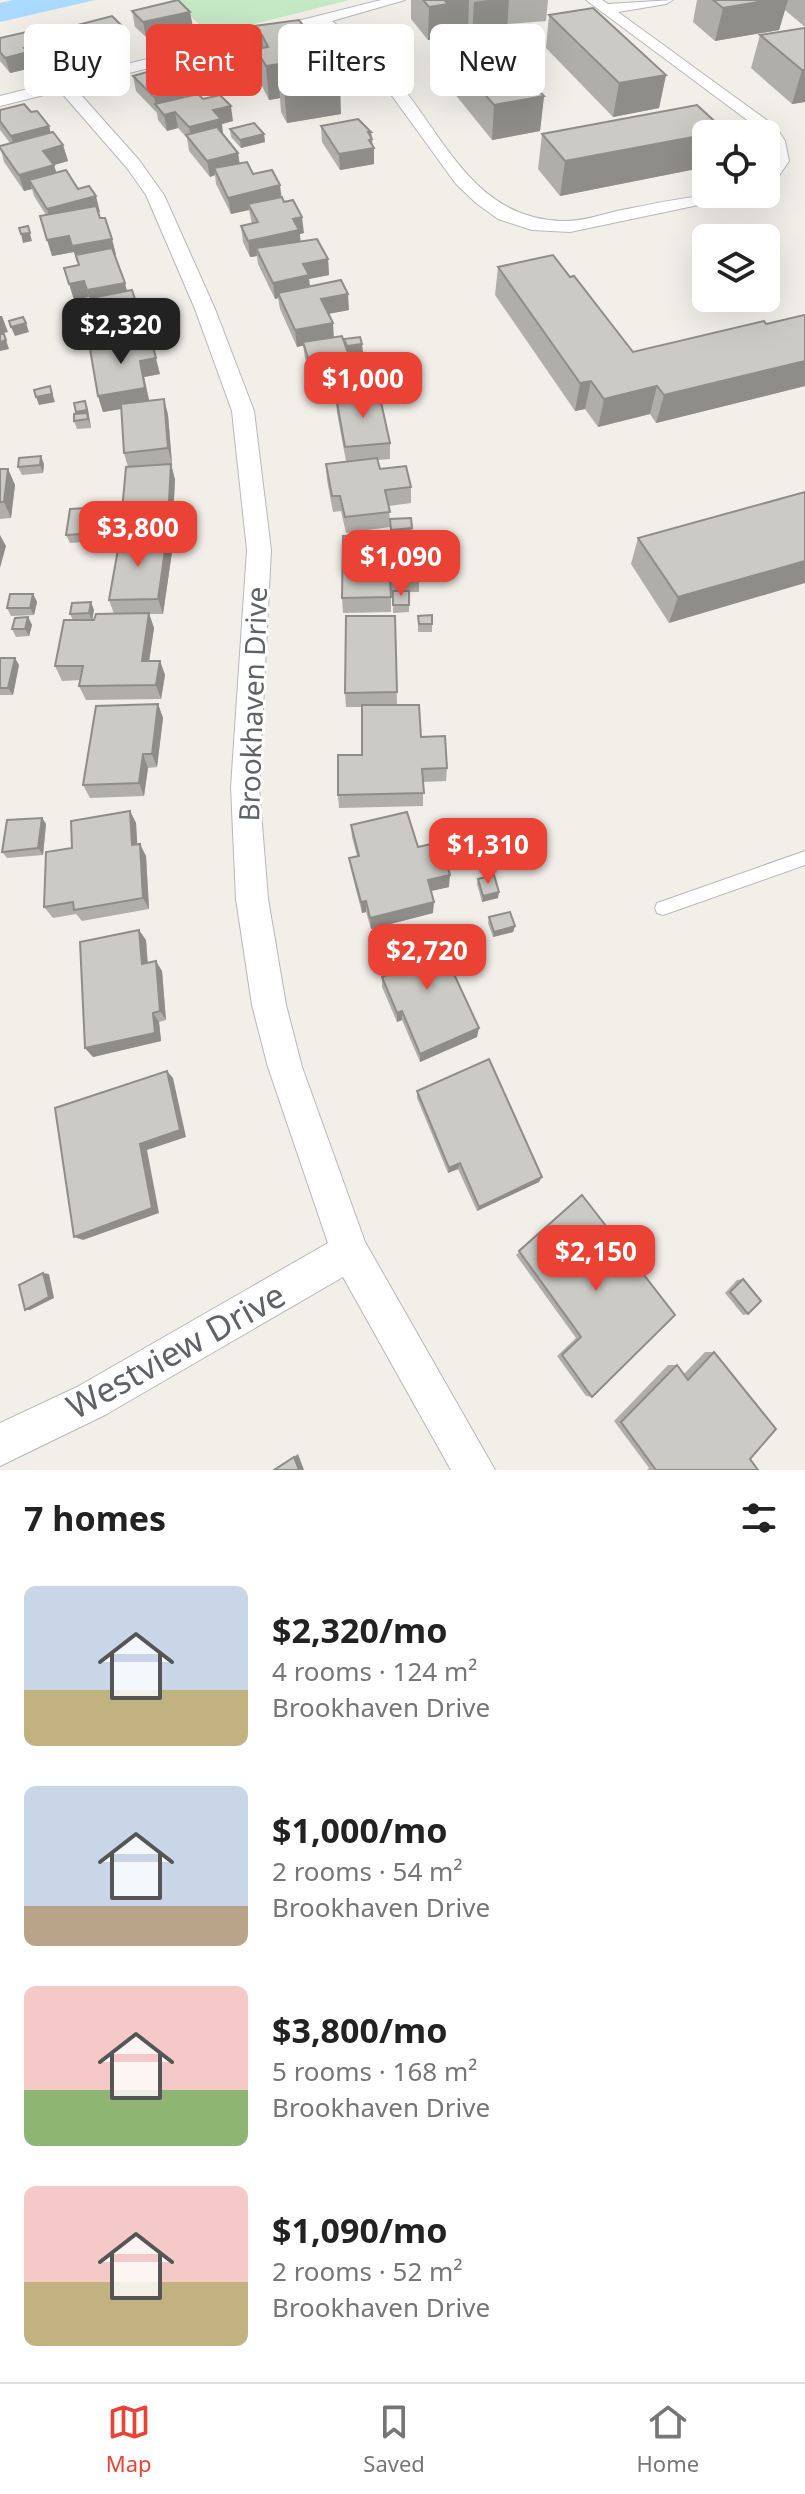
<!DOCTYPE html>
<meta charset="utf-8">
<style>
body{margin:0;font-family:"Noto Sans",sans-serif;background:#f6f6f6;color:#222;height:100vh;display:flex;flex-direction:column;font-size:30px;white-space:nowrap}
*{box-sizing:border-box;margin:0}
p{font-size:26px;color:#767676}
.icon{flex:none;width:44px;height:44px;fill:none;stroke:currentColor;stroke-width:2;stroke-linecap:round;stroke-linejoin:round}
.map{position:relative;height:1470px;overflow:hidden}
.side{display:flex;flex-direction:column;background:#fff;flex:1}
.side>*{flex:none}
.banner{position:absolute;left:24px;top:24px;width:758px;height:72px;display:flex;gap:16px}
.fabs{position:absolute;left:692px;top:120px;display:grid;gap:16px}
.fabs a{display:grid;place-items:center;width:88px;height:88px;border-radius:12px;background:#fff;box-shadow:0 8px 32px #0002;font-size:40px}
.price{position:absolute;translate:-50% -68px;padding:0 18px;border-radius:16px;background:#ea4335;color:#fff;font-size:26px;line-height:52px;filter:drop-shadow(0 2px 4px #0008)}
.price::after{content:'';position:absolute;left:50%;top:48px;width:24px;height:18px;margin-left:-12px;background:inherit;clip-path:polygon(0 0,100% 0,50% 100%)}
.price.active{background:#222;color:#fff}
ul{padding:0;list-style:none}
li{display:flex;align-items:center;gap:24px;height:200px;padding:0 24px}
li span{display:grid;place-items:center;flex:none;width:224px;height:160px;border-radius:12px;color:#555}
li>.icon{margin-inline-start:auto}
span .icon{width:96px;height:96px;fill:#fffc;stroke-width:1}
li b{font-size:34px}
h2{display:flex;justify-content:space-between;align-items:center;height:96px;padding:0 24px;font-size:34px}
.tag{padding:0 28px;border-radius:12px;background:#fff;box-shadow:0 8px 32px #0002;font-size:28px;line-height:72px}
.tag.active{background:#ea4335;color:#fff}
.dock{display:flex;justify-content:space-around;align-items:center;height:112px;border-top:2px solid #e0e0e0;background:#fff;font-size:22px;color:#767676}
.dock a{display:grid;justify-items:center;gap:4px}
.dock .active{color:#ea4335}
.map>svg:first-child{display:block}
</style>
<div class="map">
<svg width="805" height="1470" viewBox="0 0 805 1470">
<rect width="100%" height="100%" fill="#f1efe8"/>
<polygon fill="#c5e8c5" points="174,0 349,0 210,35"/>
<polygon fill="#aadaff" points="13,0 95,0 0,22 0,3"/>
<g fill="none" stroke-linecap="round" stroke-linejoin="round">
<defs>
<polygon id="lane" points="805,851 805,865 663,915 657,913 655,908 657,903 663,901"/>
<g id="street">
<path d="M381,0H405L332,21C355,40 380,59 399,83C447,142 476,219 563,221C581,222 600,215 617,211C658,203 696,194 736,194L727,199L570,232L532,230L498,219L476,203L456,184L387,89L318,25L74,87L139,160L164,195L215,309L254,411L271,550L259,787L268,899L286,1005L302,1067L365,1242L495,1470H451L343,1277L105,1415L0,1466V1423L77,1387L328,1243L268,1067L252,1005L236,899L231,787L247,550L232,411L195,309L146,195L127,168L60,91L0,106V96Z"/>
<polygon points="586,0 602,0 608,4 673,0 666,4 618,12 776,127 785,141 789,161 772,186 766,187 766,169 771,161 766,134"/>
</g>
</defs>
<use href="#lane" stroke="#b5b8bc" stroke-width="2"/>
<use href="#street" stroke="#b5b8bc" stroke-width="2"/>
<use href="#lane" fill="#fff" fill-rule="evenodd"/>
<use href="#street" fill="#fff" fill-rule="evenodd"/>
</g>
<g fill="#afaea9">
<polygon points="411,0 548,0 546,21 507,24 507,30 485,33 544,96 540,131 492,140 433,67 433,39 428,40 411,19"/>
<polygon points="697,0 805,0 805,27 785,10 779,30 715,41 693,22"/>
<polygon points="132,11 193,27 146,37 135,27"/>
<polygon points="549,15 666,75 659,108 613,117 546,48"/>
<polygon points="247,27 305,28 306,41 329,70 341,114 287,123 281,112 280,98 269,100 260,82 258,70 256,70 251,61"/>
<polygon points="66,28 126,42 80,53 70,43"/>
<polygon points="805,29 805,102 792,104 751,68 760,35"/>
<polygon points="0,38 55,40 59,56 31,63 32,68 10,73 0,61"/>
<polygon points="178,71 207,84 189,89 179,79"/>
<polygon points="133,76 184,97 203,99 233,121 222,124 223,135 238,153 240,164 281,197 304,233 300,234 300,241 328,259 329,275 309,279 310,286 349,310 328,314 334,338 345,344 344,339 363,352 349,355 358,395 390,443 390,459 378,460 380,469 411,487 411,503 389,506 390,527 346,533 341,511 333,512 327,480 326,464 346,461 337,413 336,399 319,402 305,358 303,345 297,347 280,309 278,298 275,299 258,264 257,256 250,257 243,242 241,226 252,224 249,210 231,214 216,184 215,175 210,177 189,151 187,138 178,128 167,131 158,120 157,113 136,91"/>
<polygon points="0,110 31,112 49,126 50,132 63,145 68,161 54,165 56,173 78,189 100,212 98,213 100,218 112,239 116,255 115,255 127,291 142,324 137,325 142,340 160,374 144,377 149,401 164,399 168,415 172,464 163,465 171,464 175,480 172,535 132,537 167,537 172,552 163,614 149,614 154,628 149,661 160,661 165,675 161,699 86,700 79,686 81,680 62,681 55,666 73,620 70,614 94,610 92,620 114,614 109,600 126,537 121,522 128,467 124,453 121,409 103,412 98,396 105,346 94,306 92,307 89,297 74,300 79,265 78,262 77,262 74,252 52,256 46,215 34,196 32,189 24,191 4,162 0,146 10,143 0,130"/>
<polygon points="321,126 371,132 374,164 340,170 322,142"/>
<polygon points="230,129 264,134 265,142 241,148 231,137"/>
<polygon points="725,131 724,134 706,134 706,167 560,196 538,169 542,134"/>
<polygon points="498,267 570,277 633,352 805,316 805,386 656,423 650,414 598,427 585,409 575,411 495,295"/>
<polygon points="85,401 88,410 91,428 77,429 74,421"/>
<polygon points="44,464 43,473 22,475 18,467"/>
<polygon points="0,469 8,469 15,485 11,518 0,519"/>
<polygon points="805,492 669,623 631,564 638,538"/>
<polygon points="104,507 107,515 103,541 70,543 66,535"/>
<polygon points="390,519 412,528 412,537 391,538"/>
<polygon points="390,550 419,577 419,592 409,592 409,612 393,613 393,593 391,593 391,612 343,613 342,598"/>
<polygon points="33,594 37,602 34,615 11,616 7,608"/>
<polygon points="432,615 432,632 418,632 418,616"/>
<polygon points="395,616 397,705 421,737 447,768 446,781 423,782 423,806 339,808 338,795 362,755 362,707 346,707 345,693"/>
<polygon points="28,617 32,625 29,636 16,637 12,629"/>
<polygon points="0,658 19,665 13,695 0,695"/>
<polygon points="158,704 163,718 157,767 148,768 144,796 90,798 83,785"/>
<polygon points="130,811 136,823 137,844 146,856 149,909 82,921 76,914 53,918 44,907 72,848"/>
<polygon points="42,818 46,824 43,855 7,858 2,852"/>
<polygon points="351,825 418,847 449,887 431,891 433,913 371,929 366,912 362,913 351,870 349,858 357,856 352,837"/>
<polygon points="478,879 498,898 482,902 477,884"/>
<polygon points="489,917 515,926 513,932 493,937 488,923"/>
<polygon points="146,940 148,963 162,971 166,1020 159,1022 161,1041 93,1057 85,1048"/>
<polygon points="378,954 477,1037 420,1062 402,1020 397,1022 382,987 382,977 384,976 379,964"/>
<polygon points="417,1091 539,1182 477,1211 458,1169 448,1173 417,1098"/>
<polygon points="582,1195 592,1397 586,1396 557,1356 576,1338 516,1255"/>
<polygon points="743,1279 748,1314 743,1315 725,1293 737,1280"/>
<polygon points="705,1352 714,1352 750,1459 758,1470 647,1470 649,1468 614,1421 668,1365 677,1365 684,1374"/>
</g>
<g fill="#8f8d8a">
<polygon points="451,0 469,0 468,30 433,34 433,39 428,40 429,7 445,1"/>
<polygon points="488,0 509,0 507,30 472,35 474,2"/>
<polygon points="770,0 788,0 779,30 715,41 723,8"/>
<polygon points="190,12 193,27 146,37 143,22"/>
<polygon points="122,26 126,42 80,53 76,38"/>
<polygon points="305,28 307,62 297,30"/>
<polygon points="262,35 265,65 256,49 258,70 256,70 253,36"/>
<polygon points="55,40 59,56 31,63 32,68 10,73 5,58 24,48"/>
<polygon points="328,57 330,81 340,80 341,114 287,123 284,89 316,59"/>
<polygon points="279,64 281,83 278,78 280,98 269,100 266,66"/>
<polygon points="802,70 805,70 805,102 792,104"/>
<polygon points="666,75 659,108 613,117 619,83"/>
<polygon points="206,76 207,84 189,89 188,81"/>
<polygon points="183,90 185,105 156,105 154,97"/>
<polygon points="544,96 540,131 492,140 494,105"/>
<polygon points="231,106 233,121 222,124 223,135 191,140 189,127 213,110"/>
<polygon points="175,112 178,128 167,131 164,115"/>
<polygon points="49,126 53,142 16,152 11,136"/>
<polygon points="368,132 371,132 373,148 374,148 374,164 340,170 339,154"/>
<polygon points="264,134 265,142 241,148 240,140"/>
<polygon points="706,134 706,167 560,196 565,161"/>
<polygon points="63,145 68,161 47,167 43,151"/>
<polygon points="238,153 240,169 214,168 215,175 210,177 207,161"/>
<polygon points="54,165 59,181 29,180 32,189 24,191 19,175"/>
<polygon points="280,185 282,201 248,204 249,210 231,214 228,198"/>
<polygon points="96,196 100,212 52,225 47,209"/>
<polygon points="302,217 304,233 300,234 301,247 256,248 257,256 250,257 248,241 293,219"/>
<polygon points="28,226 32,241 23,243 21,234"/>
<polygon points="69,236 112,239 116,255 77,262 74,252 52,256 47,240"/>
<polygon points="328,259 329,275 309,279 310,292 278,293 278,298 275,299 273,283 303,264"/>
<polygon points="84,281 89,297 74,300 69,284"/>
<polygon points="125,283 129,299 92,307 87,290"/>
<polygon points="348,294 349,310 322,315 321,299"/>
<polygon points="138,308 142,324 136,325 132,309"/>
<polygon points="0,316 2,316 8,332 0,334"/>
<polygon points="26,323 29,332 15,336 11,327"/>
<polygon points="333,323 334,339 297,347 295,330"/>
<polygon points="139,331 143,347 107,354 103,338"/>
<polygon points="151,339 160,374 144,377 150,404 103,412 98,396 140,361"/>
<polygon points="6,340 9,349 0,351 0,342"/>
<polygon points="362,344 363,352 347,355 347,346"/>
<polygon points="805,361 805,386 656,423 664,395"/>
<polygon points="357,379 358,395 319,402 317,386"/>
<polygon points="591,381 585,409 575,411 580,383"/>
<polygon points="50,386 55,402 39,405 36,397"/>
<polygon points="657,386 650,414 598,427 604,399"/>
<polygon points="164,399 168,415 172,464 168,448"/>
<polygon points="85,401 88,410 91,428 88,419 78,420 76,412"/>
<polygon points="41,456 44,464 43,473 40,465"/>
<polygon points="171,464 175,480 172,535 168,519"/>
<polygon points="8,469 15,485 11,518 4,502"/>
<polygon points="104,507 107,515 103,541 100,533"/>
<polygon points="0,535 6,546 0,568"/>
<polygon points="167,537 172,552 163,614 158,599"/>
<polygon points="805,561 805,583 669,623 678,597"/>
<polygon points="33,594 37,602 34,615 30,608"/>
<polygon points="91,602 94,610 92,621 89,613"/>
<polygon points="149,613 154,628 147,675 142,661"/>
<polygon points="28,617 32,625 29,636 25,629"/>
<polygon points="15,658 19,665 13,695 8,688"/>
<polygon points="160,661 165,675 161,699 156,685"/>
<polygon points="158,704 163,718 157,767 152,754"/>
<polygon points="143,754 148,768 144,796 139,783"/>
<polygon points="130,811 136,823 138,857 132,845"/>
<polygon points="42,818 46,824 43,855 38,848"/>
<polygon points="140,844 146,856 149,909 143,898"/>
<polygon points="450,875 449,887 427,892 428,880"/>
<polygon points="499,892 498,898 482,902 483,896"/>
<polygon points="366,901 366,912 362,913 361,902"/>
<polygon points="434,902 433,913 371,929 370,918"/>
<polygon points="515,926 513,932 493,937 494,932"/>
<polygon points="139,930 146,940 148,974 142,964"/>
<polygon points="156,961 162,971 166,1020 160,1011"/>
<polygon points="402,1011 402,1020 397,1022 397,1013"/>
<polygon points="153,1013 159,1022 161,1041 93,1057 85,1048"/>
<polygon points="479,1028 477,1037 420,1062 420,1054"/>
<polygon points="167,1071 173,1078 186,1137 147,1150 159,1213 83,1240 74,1237 140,1144"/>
<polygon points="460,1163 458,1169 448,1173 449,1168"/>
<polygon points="542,1177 539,1182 477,1211 479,1207"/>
<polygon points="43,1273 49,1274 54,1298 30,1310 25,1310"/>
<polygon points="298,1454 304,1470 299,1470 294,1457"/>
</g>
<g fill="#cccac5" stroke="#8f8d8a" stroke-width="2">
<polygon points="178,0 190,12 143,22 132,11"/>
<polygon points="423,0 451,0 445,1 448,4 429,7"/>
<polygon points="713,0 770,0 723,8"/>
<polygon points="593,8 666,75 619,83 549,15"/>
<polygon points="112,16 122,26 76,38 66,28"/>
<polygon points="299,20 305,28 297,30 305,41 317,39 328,57 316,59 324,71 333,70 340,80 284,89 278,78 286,77 279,64 266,66 256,49 268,47 262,35 253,36 247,27"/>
<polygon points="479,26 544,96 494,105 433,34"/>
<polygon points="44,28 55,40 24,48 28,52 5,58 0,52 0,38"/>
<polygon points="804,28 805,29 805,70 802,70 760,35"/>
<polygon points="195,66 206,76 188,81 178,71"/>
<polygon points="161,68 183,90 154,97 133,76"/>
<polygon points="198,94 203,99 220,95 231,106 213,110 221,119 189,127 175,112 164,115 155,104"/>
<polygon points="24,104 31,112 37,111 49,126 11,136 0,121 0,110"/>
<polygon points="697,105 725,131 565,161 542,134"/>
<polygon points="358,119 371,132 368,132 372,139 369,140 374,148 339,154 321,126"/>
<polygon points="254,123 264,134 240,140 230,129"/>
<polygon points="217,127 238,153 207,161 186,135"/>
<polygon points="53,132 63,145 43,151 54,165 19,175 0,148 0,146"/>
<polygon points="247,162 253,174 272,170 280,185 228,198 214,168"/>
<polygon points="66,170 78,189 89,186 96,196 47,209 29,180"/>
<polygon points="282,197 284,202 293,200 302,217 293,219 299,230 248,241 241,226 258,222 248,204"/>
<polygon points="96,206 100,218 105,218 112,239 72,246 69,236 47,240 40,216"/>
<polygon points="28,226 30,233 21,234 19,228"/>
<polygon points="317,239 328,259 303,264 309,275 273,283 256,248"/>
<polygon points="112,248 125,283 87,290 84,281 69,284 64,268 79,265 76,255"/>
<polygon points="553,255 570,277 574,276 633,352 764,321 766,324 804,315 805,316 805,361 664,395 657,386 604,399 591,381 580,383 498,267"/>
<polygon points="341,280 348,294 321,299 333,323 295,330 278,293"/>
<polygon points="132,290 138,308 132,309 139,331 103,338 91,298"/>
<polygon points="23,317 26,323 11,327 9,321"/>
<polygon points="0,334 4,334 6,340 0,342"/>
<polygon points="342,336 357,379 317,386 303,342"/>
<polygon points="360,337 362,344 347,346 344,339"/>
<polygon points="151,339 156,358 140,361 145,388 98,396 90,349"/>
<polygon points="50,386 52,394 36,397 34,390"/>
<polygon points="379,393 390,443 345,447 336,397"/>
<polygon points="164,399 168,448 124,453 121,404"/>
<polygon points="85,401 87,410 76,412 74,403"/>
<polygon points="87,413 88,419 74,421 74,414"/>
<polygon points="41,456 40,465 18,467 19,458"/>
<polygon points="377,458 380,469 406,466 411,487 385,490 390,512 345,517 340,496 332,496 326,464"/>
<polygon points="171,464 168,519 121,522 126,467"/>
<polygon points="0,469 8,469 4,502 0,502"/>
<polygon points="805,492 805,561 678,597 638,538"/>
<polygon points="104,507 100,533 66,535 70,509"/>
<polygon points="411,518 412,528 391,530 390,519"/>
<polygon points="389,535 390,550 418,550 419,577 390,577 391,597 342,598 343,536"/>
<polygon points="167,537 158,599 109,600 120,538"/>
<rect x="393" y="591" width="16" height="14"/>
<polygon points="10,594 33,594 30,608 7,608"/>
<polygon points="91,602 89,613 70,614 72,603"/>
<polygon points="149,613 142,661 160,661 156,685 79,686 83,666 55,666 64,620 94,620 96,614"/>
<polygon points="432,615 432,624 419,624 418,616"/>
<polygon points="346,616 395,616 397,692 345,693"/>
<polygon points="28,617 25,629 12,629 15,618"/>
<polygon points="0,658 15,658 8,688 0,688"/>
<polygon points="158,704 152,754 143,754 139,783 83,785 96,706"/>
<polygon points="362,705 419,705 421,737 445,736 447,768 422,769 424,793 338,795 338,755 362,755"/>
<polygon points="130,811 132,845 140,844 143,898 74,910 73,902 44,907 46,852 72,848 71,821"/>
<polygon points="407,812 418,847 440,842 450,875 428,880 434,902 370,918 366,901 361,902 349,858 359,856 351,825"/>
<polygon points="42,818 38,848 2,852 7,820"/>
<polygon points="494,875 499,892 483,896 478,879"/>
<polygon points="510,912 515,926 494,932 489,917"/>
<polygon points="139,930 142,964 156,961 160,1011 153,1013 155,1033 85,1048 80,942"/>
<polygon points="434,931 479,1028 420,1054 402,1011 397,1013 382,977 387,975 378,954"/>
<polygon points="489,1059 542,1177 479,1207 460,1163 449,1168 417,1091"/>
<polygon points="167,1071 180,1130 140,1144 152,1208 74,1237 55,1108"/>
<polygon points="582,1195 675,1315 592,1397 562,1355 581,1337 519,1251"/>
<polygon points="43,1273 49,1297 25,1310 19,1285"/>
<polygon points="743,1279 761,1301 748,1314 730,1292"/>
<polygon points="714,1352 776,1429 750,1459 758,1470 656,1470 621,1422 677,1365 688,1380"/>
<polygon points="294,1457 299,1470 274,1470"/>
</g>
<g text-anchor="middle" stroke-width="6" stroke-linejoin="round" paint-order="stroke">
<g font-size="28" fill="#5f6368" stroke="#fff">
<text transform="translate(253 704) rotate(-88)" y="10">Brookhaven Drive</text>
</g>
<g font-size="34" fill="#5f6368" stroke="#fff">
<text transform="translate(176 1351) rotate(-29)" y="12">Westview Drive</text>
</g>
</g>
</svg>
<div class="fabs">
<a><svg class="icon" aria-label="locate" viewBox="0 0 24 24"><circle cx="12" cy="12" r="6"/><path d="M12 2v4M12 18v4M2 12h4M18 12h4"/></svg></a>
<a><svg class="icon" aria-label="layers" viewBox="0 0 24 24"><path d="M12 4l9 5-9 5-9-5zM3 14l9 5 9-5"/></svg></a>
</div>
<b class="price active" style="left:121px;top:366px">$2,320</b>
<b class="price" style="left:363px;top:420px">$1,000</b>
<b class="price" style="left:138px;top:569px">$3,800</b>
<b class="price" style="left:401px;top:598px">$1,090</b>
<b class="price" style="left:488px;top:886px">$1,310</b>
<b class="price" style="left:427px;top:992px">$2,720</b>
<b class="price" style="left:596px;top:1293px">$2,150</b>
<div class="banner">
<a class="tag">Buy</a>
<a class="tag active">Rent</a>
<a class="tag">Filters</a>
<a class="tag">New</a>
</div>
</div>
<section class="side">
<h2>7 homes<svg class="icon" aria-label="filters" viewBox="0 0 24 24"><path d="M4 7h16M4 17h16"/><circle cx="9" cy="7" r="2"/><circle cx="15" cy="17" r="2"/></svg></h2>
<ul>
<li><span style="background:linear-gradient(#c9d6e8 65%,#c2b280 0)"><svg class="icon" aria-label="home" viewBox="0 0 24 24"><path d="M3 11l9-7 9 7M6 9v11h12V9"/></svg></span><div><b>$2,320/mo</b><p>4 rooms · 124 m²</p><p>Brookhaven Drive</p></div></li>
<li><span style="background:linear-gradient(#c9d6e8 75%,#b9a48a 0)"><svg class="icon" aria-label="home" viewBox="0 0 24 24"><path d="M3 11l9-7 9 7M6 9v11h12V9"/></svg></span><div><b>$1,000/mo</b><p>2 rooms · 54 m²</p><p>Brookhaven Drive</p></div></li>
<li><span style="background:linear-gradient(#f6c9c9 65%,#8fb573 0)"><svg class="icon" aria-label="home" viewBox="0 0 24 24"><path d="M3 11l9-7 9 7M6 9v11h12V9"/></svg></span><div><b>$3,800/mo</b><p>5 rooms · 168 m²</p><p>Brookhaven Drive</p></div></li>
<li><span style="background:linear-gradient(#f6c9c9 60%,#c2b280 0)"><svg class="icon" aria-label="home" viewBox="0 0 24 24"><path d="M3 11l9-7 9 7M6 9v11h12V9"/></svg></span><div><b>$1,090/mo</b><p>2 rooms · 52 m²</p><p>Brookhaven Drive</p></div></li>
</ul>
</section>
<nav class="dock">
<a class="active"><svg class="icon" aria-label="map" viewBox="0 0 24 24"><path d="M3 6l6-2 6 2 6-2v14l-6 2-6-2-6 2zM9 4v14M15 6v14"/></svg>Map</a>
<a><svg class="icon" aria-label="saved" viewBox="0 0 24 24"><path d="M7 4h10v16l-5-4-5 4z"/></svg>Saved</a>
<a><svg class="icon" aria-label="home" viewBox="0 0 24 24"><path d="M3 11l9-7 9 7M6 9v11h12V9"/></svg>Home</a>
</nav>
